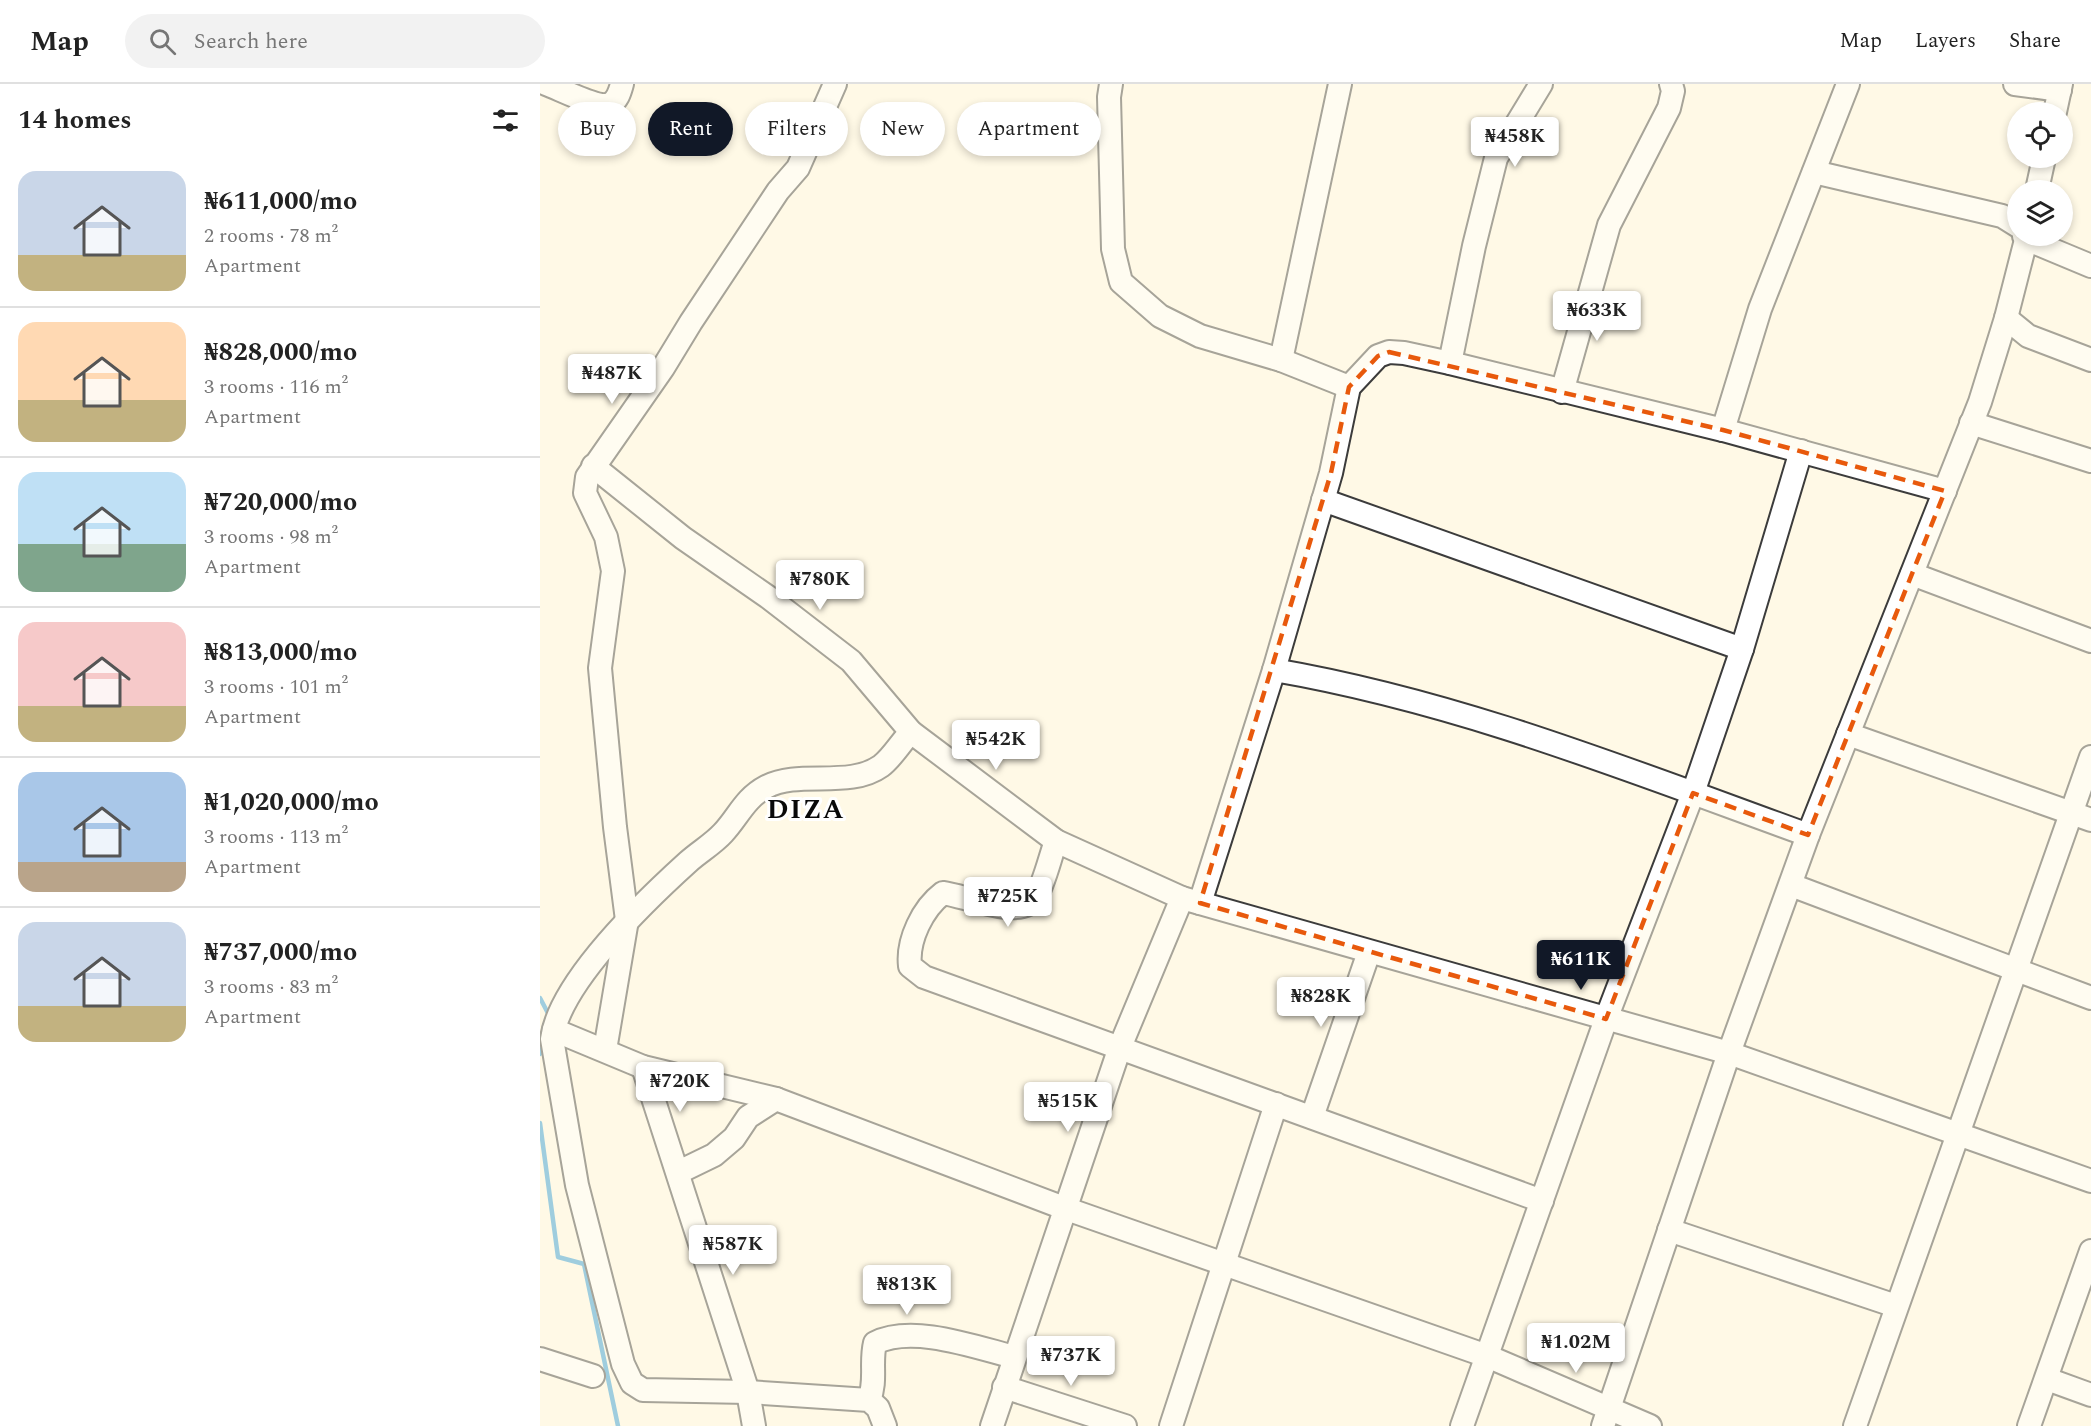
<!DOCTYPE html>
<meta charset="utf-8">
<style>
body{margin:0;font-family:Spectral,serif;background:#f2f2f2;color:#222;height:100vh;display:flex;flex-direction:column;font-size:22px;white-space:nowrap}
*{box-sizing:border-box;margin:0}
p{font-size:20px;color:#767676}
.icon{flex:none;width:33px;height:33px;fill:none;stroke:currentColor;stroke-width:2;stroke-linecap:round;stroke-linejoin:round}
.map{position:relative;flex:1;overflow:hidden}
.details{display:flex;flex-direction:column;background:#fff;width:540px}
.details>*{flex:none}
.guide{position:absolute;left:18px;top:18px;width:570px;height:54px;display:flex;gap:12px}
.tools{position:absolute;left:1467px;top:18px;display:grid;gap:12px}
.tools a{display:grid;place-items:center;width:66px;height:66px;border-radius:50%;background:#fff;box-shadow:0 3px 9px #0003;font-size:30px}
.price{position:absolute;translate:-50% -51px;padding:0 14px;border-radius:6px;background:#fff;color:#222;font-size:20px;line-height:39px;filter:drop-shadow(0 2px 3px #0008)}
.price::after{content:'';position:absolute;left:50%;top:36px;width:18px;height:14px;margin-left:-9px;background:inherit;clip-path:polygon(0 0,100% 0,50% 100%)}
.price.on{background:#111827;color:#fff}
ul{padding:0;list-style:none}
li{display:flex;align-items:center;gap:18px;height:150px;padding:0 18px}
li+li{border-top:2px solid #e0e0e0}
li span{display:grid;place-items:center;flex:none;width:168px;height:120px;border-radius:18px;color:#555}
li>.icon{margin-inline-start:auto}
span .icon{width:72px;height:72px;fill:#fffc;stroke-width:1}
li b{font-size:26px}
h2{display:flex;justify-content:space-between;align-items:center;height:72px;padding:0 18px;font-size:26px}
.tag{padding:0 21px;border-radius:27px;background:#fff;box-shadow:0 3px 9px #0003;font-size:21px;line-height:54px}
.tag.on{background:#111827;color:#fff}
header{display:flex;align-items:center;gap:36px;box-sizing:border-box;height:84px;padding:0 30px;background:#fff;border-bottom:2px solid #e0e0e0}
header strong{font-size:28px}
nav{display:flex;gap:33px;margin-inline-start:auto;font-size:21px}
.search{width:420px;height:54px;background:#f2f2f2;display:flex;align-items:center;gap:15px;box-sizing:border-box;padding:0 21px;border-radius:33px;color:#767676;font-size:22px}
main{display:flex;flex:1;min-height:0}
.map>svg:first-child{display:block}
</style>
<header>
<strong>Map</strong>
<div class="search"><svg class="icon" aria-label="search" viewBox="0 0 24 24"><circle cx="10" cy="10" r="6"/><path d="M15 15l6 6"/></svg>Search here</div>
<nav><a>Map</a><a>Layers</a><a>Share</a></nav>
</header>
<main>
<section class="details">
<h2>14 homes<svg class="icon" aria-label="filters" viewBox="0 0 24 24"><path d="M4 7h16M4 17h16"/><circle cx="9" cy="7" r="2"/><circle cx="15" cy="17" r="2"/></svg></h2>
<ul>
<li><span style="background:linear-gradient(#c9d6e8 70%,#c2b280 0)"><svg class="icon" aria-label="home" viewBox="0 0 24 24"><path d="M3 11l9-7 9 7M6 9v11h12V9"/></svg></span><div><b>₦611,000/mo</b><p>2 rooms · 78 m²</p><p>Apartment</p></div></li>
<li><span style="background:linear-gradient(#ffd9b3 65%,#c2b280 0)"><svg class="icon" aria-label="home" viewBox="0 0 24 24"><path d="M3 11l9-7 9 7M6 9v11h12V9"/></svg></span><div><b>₦828,000/mo</b><p>3 rooms · 116 m²</p><p>Apartment</p></div></li>
<li><span style="background:linear-gradient(#bfe0f5 60%,#7fa58c 0)"><svg class="icon" aria-label="home" viewBox="0 0 24 24"><path d="M3 11l9-7 9 7M6 9v11h12V9"/></svg></span><div><b>₦720,000/mo</b><p>3 rooms · 98 m²</p><p>Apartment</p></div></li>
<li><span style="background:linear-gradient(#f6c9c9 70%,#c2b280 0)"><svg class="icon" aria-label="home" viewBox="0 0 24 24"><path d="M3 11l9-7 9 7M6 9v11h12V9"/></svg></span><div><b>₦813,000/mo</b><p>3 rooms · 101 m²</p><p>Apartment</p></div></li>
<li><span style="background:linear-gradient(#a9c7e8 75%,#b9a48a 0)"><svg class="icon" aria-label="home" viewBox="0 0 24 24"><path d="M3 11l9-7 9 7M6 9v11h12V9"/></svg></span><div><b>₦1,020,000/mo</b><p>3 rooms · 113 m²</p><p>Apartment</p></div></li>
<li><span style="background:linear-gradient(#c9d6e8 70%,#c2b280 0)"><svg class="icon" aria-label="home" viewBox="0 0 24 24"><path d="M3 11l9-7 9 7M6 9v11h12V9"/></svg></span><div><b>₦737,000/mo</b><p>3 rooms · 83 m²</p><p>Apartment</p></div></li>
</ul>
</section>
<div class="map">
<svg width="1551" height="1342" viewBox="0 0 1551 1342">
<rect width="100%" height="100%" fill="#fff9e6"/>
<g fill="none" stroke-linecap="round" stroke-linejoin="round">
<g stroke="#2a98d5" stroke-width="4.5">
<polyline points="0,914 10,933"/>
<polyline points="0,970 4,960"/>
<polyline points="0,1039 18,1173 44,1180 78,1342"/>
</g>
<defs>
<g id="minor">
<path d="M6,0C20,5 58,25 70,20C78,16 80,7 82,0"/>
<polyline points="571,0 569,13 573,165 581,198 620,232 660,252 741,276 809,303"/>
<polyline points="1475,0 1520,6"/>
<polyline points="1515,28 1521,0"/>
<polyline points="1274,88 1462,132 1478,142"/>
<polyline points="1497,106 1504,74"/>
<polyline points="1484,152 1486,155 1551,182"/>
<polyline points="1466,234 1488,252 1551,276"/>
<polyline points="741,276 800,0"/>
<polyline points="910,279 934,162 956,74 1001,0"/>
<polyline points="1022,308 1069,141 1129,24 1133,7 1131,0"/>
<polyline points="1431,339 1551,377"/>
<polyline points="1183,346 1220,225 1308,0"/>
<polyline points="53,382 143,454 228,513 311,577 371,648 516,757 642,814 1189,969 1551,1097"/>
<polyline points="783,416 1202,565"/>
<polyline points="1372,490 1551,557"/>
<path d="M734,586C920,618 1091,687 1268,751"/>
<polyline points="1308,650 1551,736"/>
<path d="M516,757C510,773 504,801 495,814C480,836 426,812 403,809C383,824 367,856 370,882L384,893L1002,1117"/>
<polyline points="1251,801 1551,914"/>
<polyline points="660,819 734,586 791,389 809,303 838,272 849,268 864,269 910,279 1183,346 1405,407"/>
<polyline points="14,946 103,983 236,1015"/>
<polyline points="65,966 87,836 75,743 60,584 73,487 66,453 45,409 47,393 123,284 151,238 238,107 258,84 295,0"/>
<polyline points="103,983 208,1308 214,1342"/>
<polyline points="772,1033 829,868"/>
<polyline points="139,1088 174,1071 194,1054 208,1033 236,1015 524,1124 947,1272 1110,1342"/>
<polyline points="1129,1146 1356,1222"/>
<polyline points="0,1275 53,1292"/>
<polyline points="1507,1295 1551,1311"/>
<polyline points="464,1303 585,1342"/>
<path d="M329,1316C337,1297 330,1279 335,1259C372,1240 435,1263 474,1273"/>
<path d="M345,1342L338,1324L329,1316L208,1308L103,1306L92,1299L83,1280L37,1101L12,955C19,899 106,816 148,778C159,768 173,760 183,749C198,733 205,714 226,703C259,685 309,705 341,682C352,674 361,658 371,648"/>
<polyline points="452,1342 580,963 642,814"/>
<polyline points="631,1342 736,1020"/>
<polyline points="922,1342 1066,935 1153,709 1202,565 1261,367"/>
<polyline points="1063,1342 1189,969 1268,751 1440,318 1466,234 1487,152"/>
<polyline points="1315,1342 1551,673"/>
<polyline points="1489,1342 1551,1167"/>
</g>
</defs>
<use href="#minor" stroke="#3c3c3c" stroke-width="26"/>
<use href="#minor" stroke="#fff" stroke-width="22"/>
</g>
<path d="M0 0H1551V1342H0ZM849,268L1183,346L1405,407L1268,751L1153,709L1066,935L660,819L791,389L809,303L838,272Z" fill="#fff9e6" fill-opacity=".55" fill-rule="evenodd"/>
<path fill="none" stroke="#e8590c" stroke-width="4.5" stroke-dasharray="12 8" stroke-linejoin="round" d="M849,268L1183,346L1405,407L1268,751L1153,709L1066,935L660,819L791,389L809,303L838,272Z"/>
<g text-anchor="middle" stroke-width="6" stroke-linejoin="round" paint-order="stroke">
<g font-size="27" font-weight="bold" letter-spacing="1.5" fill="#090909" stroke="#fff">
<text x="266" y="734">DIZA</text>
</g>
</g>
</svg>
<div class="tools">
<a><svg class="icon" aria-label="locate" viewBox="0 0 24 24"><circle cx="12" cy="12" r="6"/><path d="M12 2v4M12 18v4M2 12h4M18 12h4"/></svg></a>
<a><svg class="icon" aria-label="layers" viewBox="0 0 24 24"><path d="M12 4l9 5-9 5-9-5zM3 14l9 5 9-5"/></svg></a>
</div>
<b class="price" style="left:975px;top:84px">₦458K</b>
<b class="price" style="left:1057px;top:258px">₦633K</b>
<b class="price" style="left:72px;top:321px">₦487K</b>
<b class="price" style="left:280px;top:527px">₦780K</b>
<b class="price" style="left:456px;top:687px">₦542K</b>
<b class="price" style="left:468px;top:844px">₦725K</b>
<b class="price on" style="left:1041px;top:907px">₦611K</b>
<b class="price" style="left:781px;top:944px">₦828K</b>
<b class="price" style="left:140px;top:1029px">₦720K</b>
<b class="price" style="left:528px;top:1049px">₦515K</b>
<b class="price" style="left:193px;top:1192px">₦587K</b>
<b class="price" style="left:367px;top:1232px">₦813K</b>
<b class="price" style="left:1036px;top:1290px">₦1.02M</b>
<b class="price" style="left:531px;top:1303px">₦737K</b>
<div class="guide">
<a class="tag">Buy</a>
<a class="tag on">Rent</a>
<a class="tag">Filters</a>
<a class="tag">New</a>
<a class="tag">Apartment</a>
</div>
</div>
</main>
